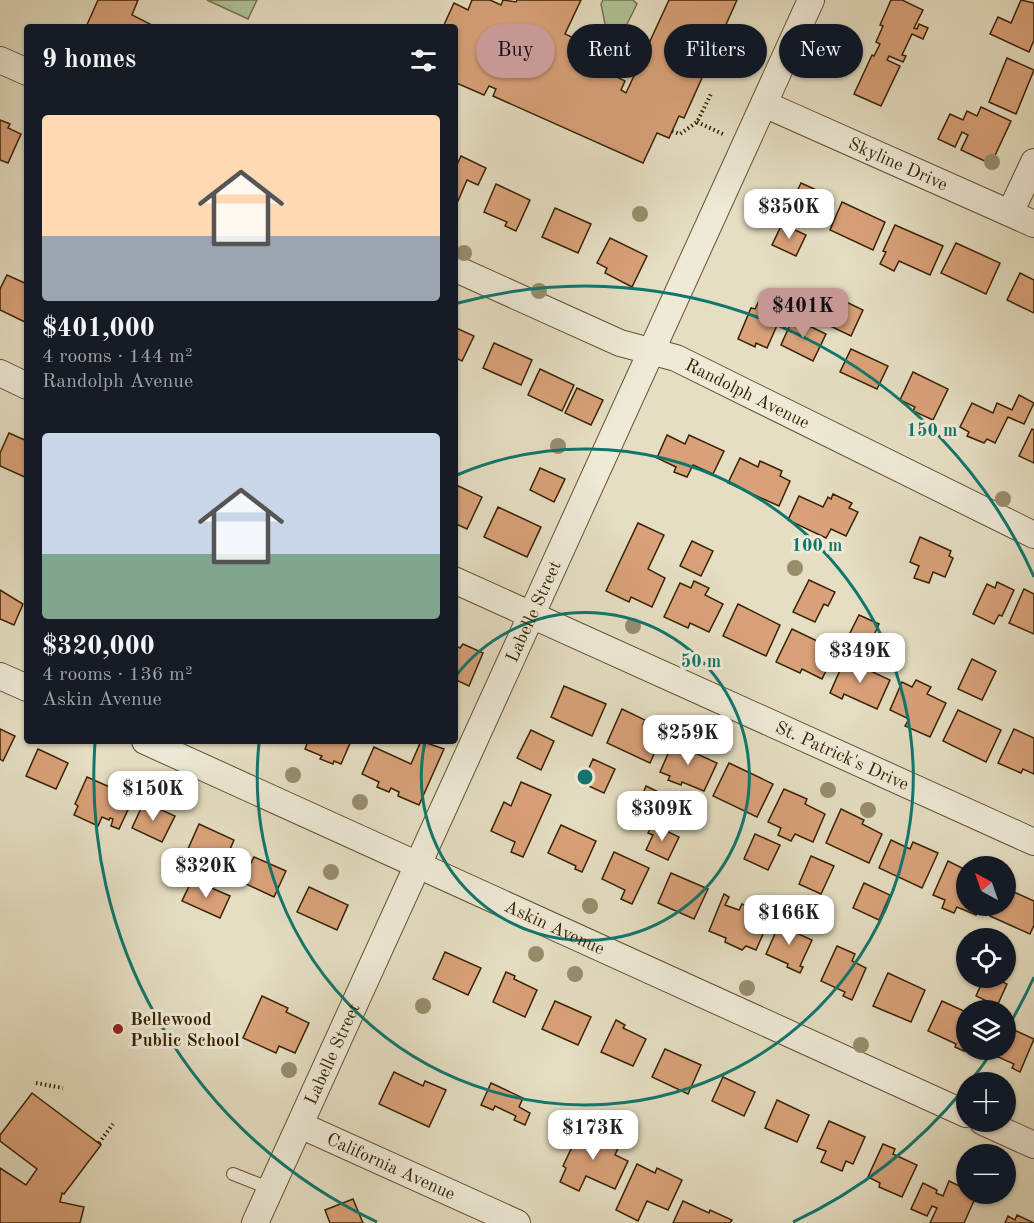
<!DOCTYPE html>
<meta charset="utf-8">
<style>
body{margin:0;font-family:"Old Standard TT",serif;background:#20242c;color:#f1f3f6;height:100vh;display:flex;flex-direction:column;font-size:22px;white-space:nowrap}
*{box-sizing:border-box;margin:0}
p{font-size:20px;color:#9ea1a6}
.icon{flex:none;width:33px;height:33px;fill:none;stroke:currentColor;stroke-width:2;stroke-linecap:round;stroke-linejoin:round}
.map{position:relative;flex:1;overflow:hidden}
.drawer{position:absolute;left:24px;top:24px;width:434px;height:720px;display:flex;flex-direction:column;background:#171b24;border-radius:6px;box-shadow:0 2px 4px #0004}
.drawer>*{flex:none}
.guide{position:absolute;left:476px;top:24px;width:468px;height:54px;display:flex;gap:12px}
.needle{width:39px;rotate:320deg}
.fabs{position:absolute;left:956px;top:856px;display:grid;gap:12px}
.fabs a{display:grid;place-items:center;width:60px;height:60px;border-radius:50%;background:#171b24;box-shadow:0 2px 4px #0004;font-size:30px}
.price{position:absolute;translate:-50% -51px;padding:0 14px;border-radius:12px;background:#fff;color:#222;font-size:20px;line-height:39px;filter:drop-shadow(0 2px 3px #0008)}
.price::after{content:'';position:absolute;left:50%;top:36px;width:18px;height:14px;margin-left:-9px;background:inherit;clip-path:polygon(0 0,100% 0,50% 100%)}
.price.active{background:#c59692;color:#111}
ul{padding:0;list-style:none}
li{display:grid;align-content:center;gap:12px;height:318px;padding:0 18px}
li span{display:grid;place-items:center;height:186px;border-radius:6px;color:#555}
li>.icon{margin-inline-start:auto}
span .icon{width:108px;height:108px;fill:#fffc;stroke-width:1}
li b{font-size:26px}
h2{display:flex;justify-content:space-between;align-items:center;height:72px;padding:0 18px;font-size:26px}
.pill{padding:0 21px;border-radius:27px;background:#171b24;box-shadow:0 2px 4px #0004;font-size:21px;line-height:54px}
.pill.active{background:#c59692;color:#111}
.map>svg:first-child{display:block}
</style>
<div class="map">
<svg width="1034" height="1223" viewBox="0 0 1034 1223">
<rect width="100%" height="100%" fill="#e5dec2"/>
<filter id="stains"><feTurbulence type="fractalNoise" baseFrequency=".00333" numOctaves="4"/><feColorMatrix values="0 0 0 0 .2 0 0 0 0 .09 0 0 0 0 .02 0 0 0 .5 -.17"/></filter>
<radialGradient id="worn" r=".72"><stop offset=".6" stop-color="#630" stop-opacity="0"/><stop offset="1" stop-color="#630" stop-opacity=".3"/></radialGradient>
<g fill="#b0c297" stroke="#74724d" stroke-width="1.5">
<polygon points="207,0 257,0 248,19"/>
<polygon points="603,0 633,0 637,4 626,26 616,34 606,29 601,4"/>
</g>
<g fill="#d9a179" stroke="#392303" stroke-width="1.5">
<polygon points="98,0 138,0 132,15 152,25 151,27 86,27"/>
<polygon points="472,0 490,0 501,5 503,0 516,2 517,0 581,0 565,34 610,55 603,70 625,81 621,90 626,93 669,0 737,0 684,118 679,116 669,138 657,133 643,163 493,96 496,89 489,86 484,95 454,82 454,27 443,27 454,3 468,10"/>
<polygon points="891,0 902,0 923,10 914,28 917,29 919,24 928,28 923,39 912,34 902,55 906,56 903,62 889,56 887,60 900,66 881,106 854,94 872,55 874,56 880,44 876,42 883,26 880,25"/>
<polygon points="1021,0 1034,3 1034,40 1029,52 990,34 998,17 1011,23"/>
<polygon points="1007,58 1034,70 1016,114 989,102"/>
<polygon points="981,107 1011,121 991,164 961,150 968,135 962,132 955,147 938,139 950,114 963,120 967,111 977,116"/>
<polygon points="0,120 10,124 8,128 21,134 8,163 0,160"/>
<polygon points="461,156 486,168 478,185 467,180 458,201 454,199 454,166 456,167"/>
<polygon points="801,183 832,197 820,223 789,209"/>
<polygon points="496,184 530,200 516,231 505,226 507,222 484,212"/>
<polygon points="842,202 885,222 873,250 830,230"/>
<polygon points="555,208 591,224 578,253 542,237"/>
<polygon points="782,224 806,235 796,256 772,245"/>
<polygon points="895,225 943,246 930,275 899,261 894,271 880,264 886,252 883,251"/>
<polygon points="610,238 647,256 632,287 605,273 607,268 597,263"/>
<polygon points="956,243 1000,263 986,294 941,273"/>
<polygon points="1020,273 1034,280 1034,313 1007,300"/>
<polygon points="7,275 27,284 27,323 0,310 0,289"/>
<polygon points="838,298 863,310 851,336 826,324"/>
<polygon points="760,299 775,306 770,317 779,321 767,348 756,343 755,347 738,339 751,308 755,309"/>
<polygon points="793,318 826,334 813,361 781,345"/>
<polygon points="454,327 474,336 462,361 454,357"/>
<polygon points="494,343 532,360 521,385 483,368"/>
<polygon points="851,349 888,366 877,389 840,372"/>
<polygon points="540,369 574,385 562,411 528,395"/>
<polygon points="913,372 948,389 933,420 913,411 915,407 900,400"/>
<polygon points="577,388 603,400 591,425 565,413"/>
<polygon points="1019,395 1034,403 1024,424 1008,417 995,443 987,439 984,443 967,436 969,432 960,427 972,403 993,413 997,403 1012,410"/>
<polygon points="1032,429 1034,430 1034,463 1019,456"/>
<polygon points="9,433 27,441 27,478 0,466 0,453"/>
<polygon points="667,435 685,444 689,435 724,451 713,474 693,465 687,477 674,472 676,467 657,458"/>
<polygon points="740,458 758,467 760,461 782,471 780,476 790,481 779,506 728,483"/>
<polygon points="540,468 565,479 554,502 530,490"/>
<polygon points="454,484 482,497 467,529 454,523"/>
<polygon points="833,494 852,503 849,508 858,512 846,536 831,529 826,538 788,520 799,496 823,507 828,497 831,499"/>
<polygon points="498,507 541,527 527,557 484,537"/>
<polygon points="638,523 664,535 648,569 665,578 652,607 631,597 629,602 606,591"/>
<polygon points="920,537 951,551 949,556 953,558 945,577 933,572 929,583 914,578 919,566 910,562"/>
<polygon points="692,541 713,551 701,576 680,566"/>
<polygon points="809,580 835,592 828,606 824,604 815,622 793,612"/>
<polygon points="694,581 709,588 705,595 723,604 709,632 690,623 688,628 664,617 680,583 691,588"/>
<polygon points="997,582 1014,590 1002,616 999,615 994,624 973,614 987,584 995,588"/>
<polygon points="1024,589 1034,594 1034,634 1009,623"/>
<polygon points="0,590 23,604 14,625 0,619"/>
<polygon points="738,604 780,625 766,656 723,636"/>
<polygon points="859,615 879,624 868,649 847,639"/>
<polygon points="792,629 836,650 822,679 802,669 800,673 776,662"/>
<polygon points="463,644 483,653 469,686 454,679 454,645 460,648"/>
<polygon points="845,659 890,680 877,709 844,694 842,699 830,693"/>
<polygon points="972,659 996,671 982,700 958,689"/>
<polygon points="916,680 931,687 927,694 946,703 930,737 905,726 909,719 890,710 902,682 912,687"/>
<polygon points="564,686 606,704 592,736 551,717"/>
<polygon points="622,709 645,720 643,725 663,734 650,763 607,743"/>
<polygon points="958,710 1001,730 986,762 943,741"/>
<polygon points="0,729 15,736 3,761 0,759"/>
<polygon points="1014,729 1034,738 1034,774 1023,769 1021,773 998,763"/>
<polygon points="531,730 554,741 541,770 517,758"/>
<polygon points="675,738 698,749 695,753 717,763 704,791 682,782 681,785 668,780 670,776 660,772"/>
<polygon points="308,741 351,741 341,764 334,761 333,764 320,759 322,756 305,749"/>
<polygon points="421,741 444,749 419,805 398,796 399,792 391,788 389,792 377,787 379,782 362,774 374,747 411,764"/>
<polygon points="38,749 68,763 56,789 26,776"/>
<polygon points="593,759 615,769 604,793 582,783"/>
<polygon points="729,763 773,784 757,817 713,796"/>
<polygon points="87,777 121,792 119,795 132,801 119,829 111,826 113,819 110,818 109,820 102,817 98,826 74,815 78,806 75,804"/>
<polygon points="521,782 551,795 523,857 511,852 515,842 491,831 504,802 511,806"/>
<polygon points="646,786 667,796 656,819 636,810"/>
<polygon points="784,789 807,799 805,804 825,814 813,842 795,834 791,841 778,835 781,828 768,822"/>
<polygon points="144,802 175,816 162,842 132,828"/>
<polygon points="841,809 864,820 862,824 882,834 869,863 826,843"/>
<polygon points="199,824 234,840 223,865 188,849"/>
<polygon points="652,824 679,837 668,860 646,850 653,835 648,833"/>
<polygon points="561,825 596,841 582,872 575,869 576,866 548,853"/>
<polygon points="755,834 780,845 768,870 744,859"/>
<polygon points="891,840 910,849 913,842 938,853 922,888 879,868"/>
<polygon points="614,852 649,868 632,904 621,899 625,890 602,879"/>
<polygon points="811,856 834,866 821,894 799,884"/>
<polygon points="254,857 286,871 274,897 242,882"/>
<polygon points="948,861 966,870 966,906 980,906 976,915 957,907 954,913 942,908 945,900 933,895"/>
<polygon points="671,873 708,889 694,919 658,903"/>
<polygon points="191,882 206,889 207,886 230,896 220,918 182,901"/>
<polygon points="864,883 890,895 879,920 853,908"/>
<polygon points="309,887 348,905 337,930 297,912"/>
<polygon points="1005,888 1034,901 1034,925 1030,934 990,916 994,906 1005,906"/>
<polygon points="724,894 729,897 725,905 739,910 742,904 768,915 764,924 767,925 756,950 746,946 742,950 725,942 726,938 709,931"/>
<polygon points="778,915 785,918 781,926 812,940 800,966 803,967 800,973 787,967 788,964 766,954 778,927 774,925"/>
<polygon points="837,946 855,954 852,961 866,968 852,1000 843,996 845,992 821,981"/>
<polygon points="445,952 481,968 468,995 433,979"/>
<polygon points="506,972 515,976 514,979 537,990 525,1017 493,1002"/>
<polygon points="888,973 925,990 911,1022 873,1006"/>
<polygon points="984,978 995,978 1007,984 997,1006 976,996"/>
<polygon points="262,996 288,1008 286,1012 309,1023 295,1053 279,1046 276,1053 243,1038"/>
<polygon points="555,1001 591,1017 578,1045 542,1029"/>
<polygon points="942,1001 966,1012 964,1051 955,1047 956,1044 928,1031"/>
<polygon points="616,1020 625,1025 623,1028 646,1039 633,1066 601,1052"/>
<polygon points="1005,1026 1034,1039 1020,1072 1012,1068 1014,1064 985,1051 1005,1050"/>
<polygon points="665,1049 701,1065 688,1094 652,1077"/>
<polygon points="394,1072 423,1086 425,1081 446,1090 429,1127 379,1104"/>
<polygon points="723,1077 755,1092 744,1116 712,1101"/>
<polygon points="491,1083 523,1098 519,1107 530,1113 525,1125 514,1120 516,1116 495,1106 493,1110 481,1105"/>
<polygon points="32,1093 101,1145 64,1194 62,1193 60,1202 84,1207 80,1223 0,1223 0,1168 26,1185 37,1169 0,1141 0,1135"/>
<polygon points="777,1100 809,1115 797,1142 765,1128"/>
<polygon points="829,1121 865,1137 853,1164 846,1161 842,1171 821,1162 826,1151 817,1148"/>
<polygon points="582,1126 620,1144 615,1155 628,1161 615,1189 586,1176 579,1191 560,1182 566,1168 563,1166"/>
<polygon points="883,1144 895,1149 893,1154 917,1165 902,1197 879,1187 880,1183 868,1177"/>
<polygon points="637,1164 655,1173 657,1168 682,1180 668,1210 647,1201 638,1221 616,1210"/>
<polygon points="949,1181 966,1189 966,1194 977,1194 964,1223 930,1223 937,1208 932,1206 927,1216 911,1209 923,1183 937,1190 936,1193 943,1196"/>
<polygon points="353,1199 363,1223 330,1223 325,1210"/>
<polygon points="683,1201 709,1213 710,1210 732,1220 730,1223 673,1223"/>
<polygon points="1017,1215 1034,1223 1005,1223 1008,1216 1015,1220"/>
</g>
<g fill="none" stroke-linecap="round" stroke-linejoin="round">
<defs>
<polyline id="service" points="233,1174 271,1189"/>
<g id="minor">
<polyline points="0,60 27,72"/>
<path id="s1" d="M764,104L1034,224"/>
<polyline points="1010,213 1034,162"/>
<path id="s2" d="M454,268L620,343L676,358L1034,535"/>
<polyline points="0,373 27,386"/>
<path id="s3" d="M454,580L1034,842"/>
<polyline points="0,676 27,688"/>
<path id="s4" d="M145,741L966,1114"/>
<polyline points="983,1122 1034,1145"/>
<path id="s5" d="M300,1125L517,1223"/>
<path id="s6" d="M255,1223L811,0"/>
</g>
</defs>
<use href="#service" stroke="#645233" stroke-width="14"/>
<use href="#minor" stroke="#645233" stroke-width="28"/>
<g stroke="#392303" stroke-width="4" stroke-dasharray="1.5 3" stroke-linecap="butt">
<polyline points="697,122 725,135"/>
<polyline points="672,131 680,134 697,122 712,92"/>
<polyline points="36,1083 63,1088"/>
<polyline points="99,1143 113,1124"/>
</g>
<use href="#service" stroke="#eeead7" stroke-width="12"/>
<use href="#minor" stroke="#eeead7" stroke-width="26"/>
</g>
<g fill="#978d6d">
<circle cx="992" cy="162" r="8"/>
<circle cx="640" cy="214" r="8"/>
<circle cx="464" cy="253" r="8"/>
<circle cx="539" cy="291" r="8"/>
<circle cx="558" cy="446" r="8"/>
<circle cx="1003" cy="499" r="8"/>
<circle cx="795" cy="568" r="8"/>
<circle cx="633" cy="626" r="8"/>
<circle cx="699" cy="739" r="8"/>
<circle cx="293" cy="775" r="8"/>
<circle cx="158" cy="782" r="8"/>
<circle cx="828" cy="790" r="8"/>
<circle cx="360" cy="802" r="8"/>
<circle cx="868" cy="810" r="8"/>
<circle cx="331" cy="872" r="8"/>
<circle cx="590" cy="906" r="8"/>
<circle cx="536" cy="954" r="8"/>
<circle cx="575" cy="974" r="8"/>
<circle cx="747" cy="988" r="8"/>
<circle cx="423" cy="1006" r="8"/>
<circle cx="861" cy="1045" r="8"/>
<circle cx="289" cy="1070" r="8"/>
</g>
<g fill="none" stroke="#0f766e" stroke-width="3">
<path d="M455 677A164 164 0 1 1 425 742"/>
<path d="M457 475A328 328 0 1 1 259 743"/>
<path d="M1034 977A491 491 0 0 1 1006 1030M992 1052A491 491 0 0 1 969 1083M964 1089A491 491 0 0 1 793 1222M377 1222A491 491 0 0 1 95 743M458 303A491 491 0 0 1 1034 577"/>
</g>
<circle fill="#8f2418" stroke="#eeead7" stroke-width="2" cx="118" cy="1029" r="6"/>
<g text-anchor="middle" stroke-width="6" stroke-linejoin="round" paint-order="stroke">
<g font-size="18" fill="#392303" stroke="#eeead7">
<text dy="6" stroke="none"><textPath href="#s1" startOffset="147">Skyline Drive</textPath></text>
<text dy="6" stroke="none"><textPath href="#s2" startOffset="320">Randolph Avenue</textPath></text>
<text dy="6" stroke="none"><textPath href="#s6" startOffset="672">Labelle Street</textPath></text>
<text dy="6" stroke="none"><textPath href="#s3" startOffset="426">St. Patrick's Drive</textPath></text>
<text dy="6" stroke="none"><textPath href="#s4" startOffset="450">Askin Avenue</textPath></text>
<text dy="6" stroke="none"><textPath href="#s6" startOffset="186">Labelle Street</textPath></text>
<text dy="6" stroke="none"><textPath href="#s5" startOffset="100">California Avenue</textPath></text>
</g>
<g font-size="18" font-weight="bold" fill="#392303" stroke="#eeead7" text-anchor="start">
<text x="130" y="1025">Bellewood<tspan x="130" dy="21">Public School</tspan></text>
</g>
</g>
<circle cx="585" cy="777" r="9" fill="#0f766e" stroke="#eeead7" stroke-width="3"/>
<g font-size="18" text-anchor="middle" font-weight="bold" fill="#0f766e" stroke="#eeead7" stroke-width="6" stroke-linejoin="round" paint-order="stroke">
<text x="932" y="436">150 m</text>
<text x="817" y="551">100 m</text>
<text x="701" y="667">50 m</text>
</g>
<rect width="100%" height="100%" filter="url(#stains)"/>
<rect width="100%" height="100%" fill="url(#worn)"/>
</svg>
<div class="fabs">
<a><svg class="needle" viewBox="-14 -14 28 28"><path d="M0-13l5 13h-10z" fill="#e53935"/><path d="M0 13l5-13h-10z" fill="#9ea1a6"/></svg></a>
<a><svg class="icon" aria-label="locate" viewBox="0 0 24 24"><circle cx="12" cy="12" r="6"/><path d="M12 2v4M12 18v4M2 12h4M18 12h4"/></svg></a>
<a><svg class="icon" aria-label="layers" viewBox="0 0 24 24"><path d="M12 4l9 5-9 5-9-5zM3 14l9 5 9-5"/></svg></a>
<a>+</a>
<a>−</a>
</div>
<b class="price" style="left:789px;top:240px">$350K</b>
<b class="price active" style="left:803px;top:339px">$401K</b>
<b class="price" style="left:860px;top:684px">$349K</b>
<b class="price" style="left:688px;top:766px">$259K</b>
<b class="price" style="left:153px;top:822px">$150K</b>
<b class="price" style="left:662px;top:842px">$309K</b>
<b class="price" style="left:206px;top:899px">$320K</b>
<b class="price" style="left:789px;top:946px">$166K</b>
<b class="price" style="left:593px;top:1161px">$173K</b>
<div class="guide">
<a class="pill active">Buy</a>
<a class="pill">Rent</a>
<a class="pill">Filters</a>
<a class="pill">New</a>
</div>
<section class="drawer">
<h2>9 homes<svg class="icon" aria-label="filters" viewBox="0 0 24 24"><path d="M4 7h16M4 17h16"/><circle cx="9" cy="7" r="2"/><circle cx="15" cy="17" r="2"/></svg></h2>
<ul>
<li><span style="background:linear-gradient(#ffd9b3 65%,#9aa5b1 0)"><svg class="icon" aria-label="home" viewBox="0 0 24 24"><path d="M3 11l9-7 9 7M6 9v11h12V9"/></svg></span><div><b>$401,000</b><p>4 rooms · 144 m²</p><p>Randolph Avenue</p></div></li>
<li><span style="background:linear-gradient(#c9d6e8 65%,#7fa58c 0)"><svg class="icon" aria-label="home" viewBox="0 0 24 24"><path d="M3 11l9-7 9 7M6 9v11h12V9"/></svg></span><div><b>$320,000</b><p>4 rooms · 136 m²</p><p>Askin Avenue</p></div></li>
</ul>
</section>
</div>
